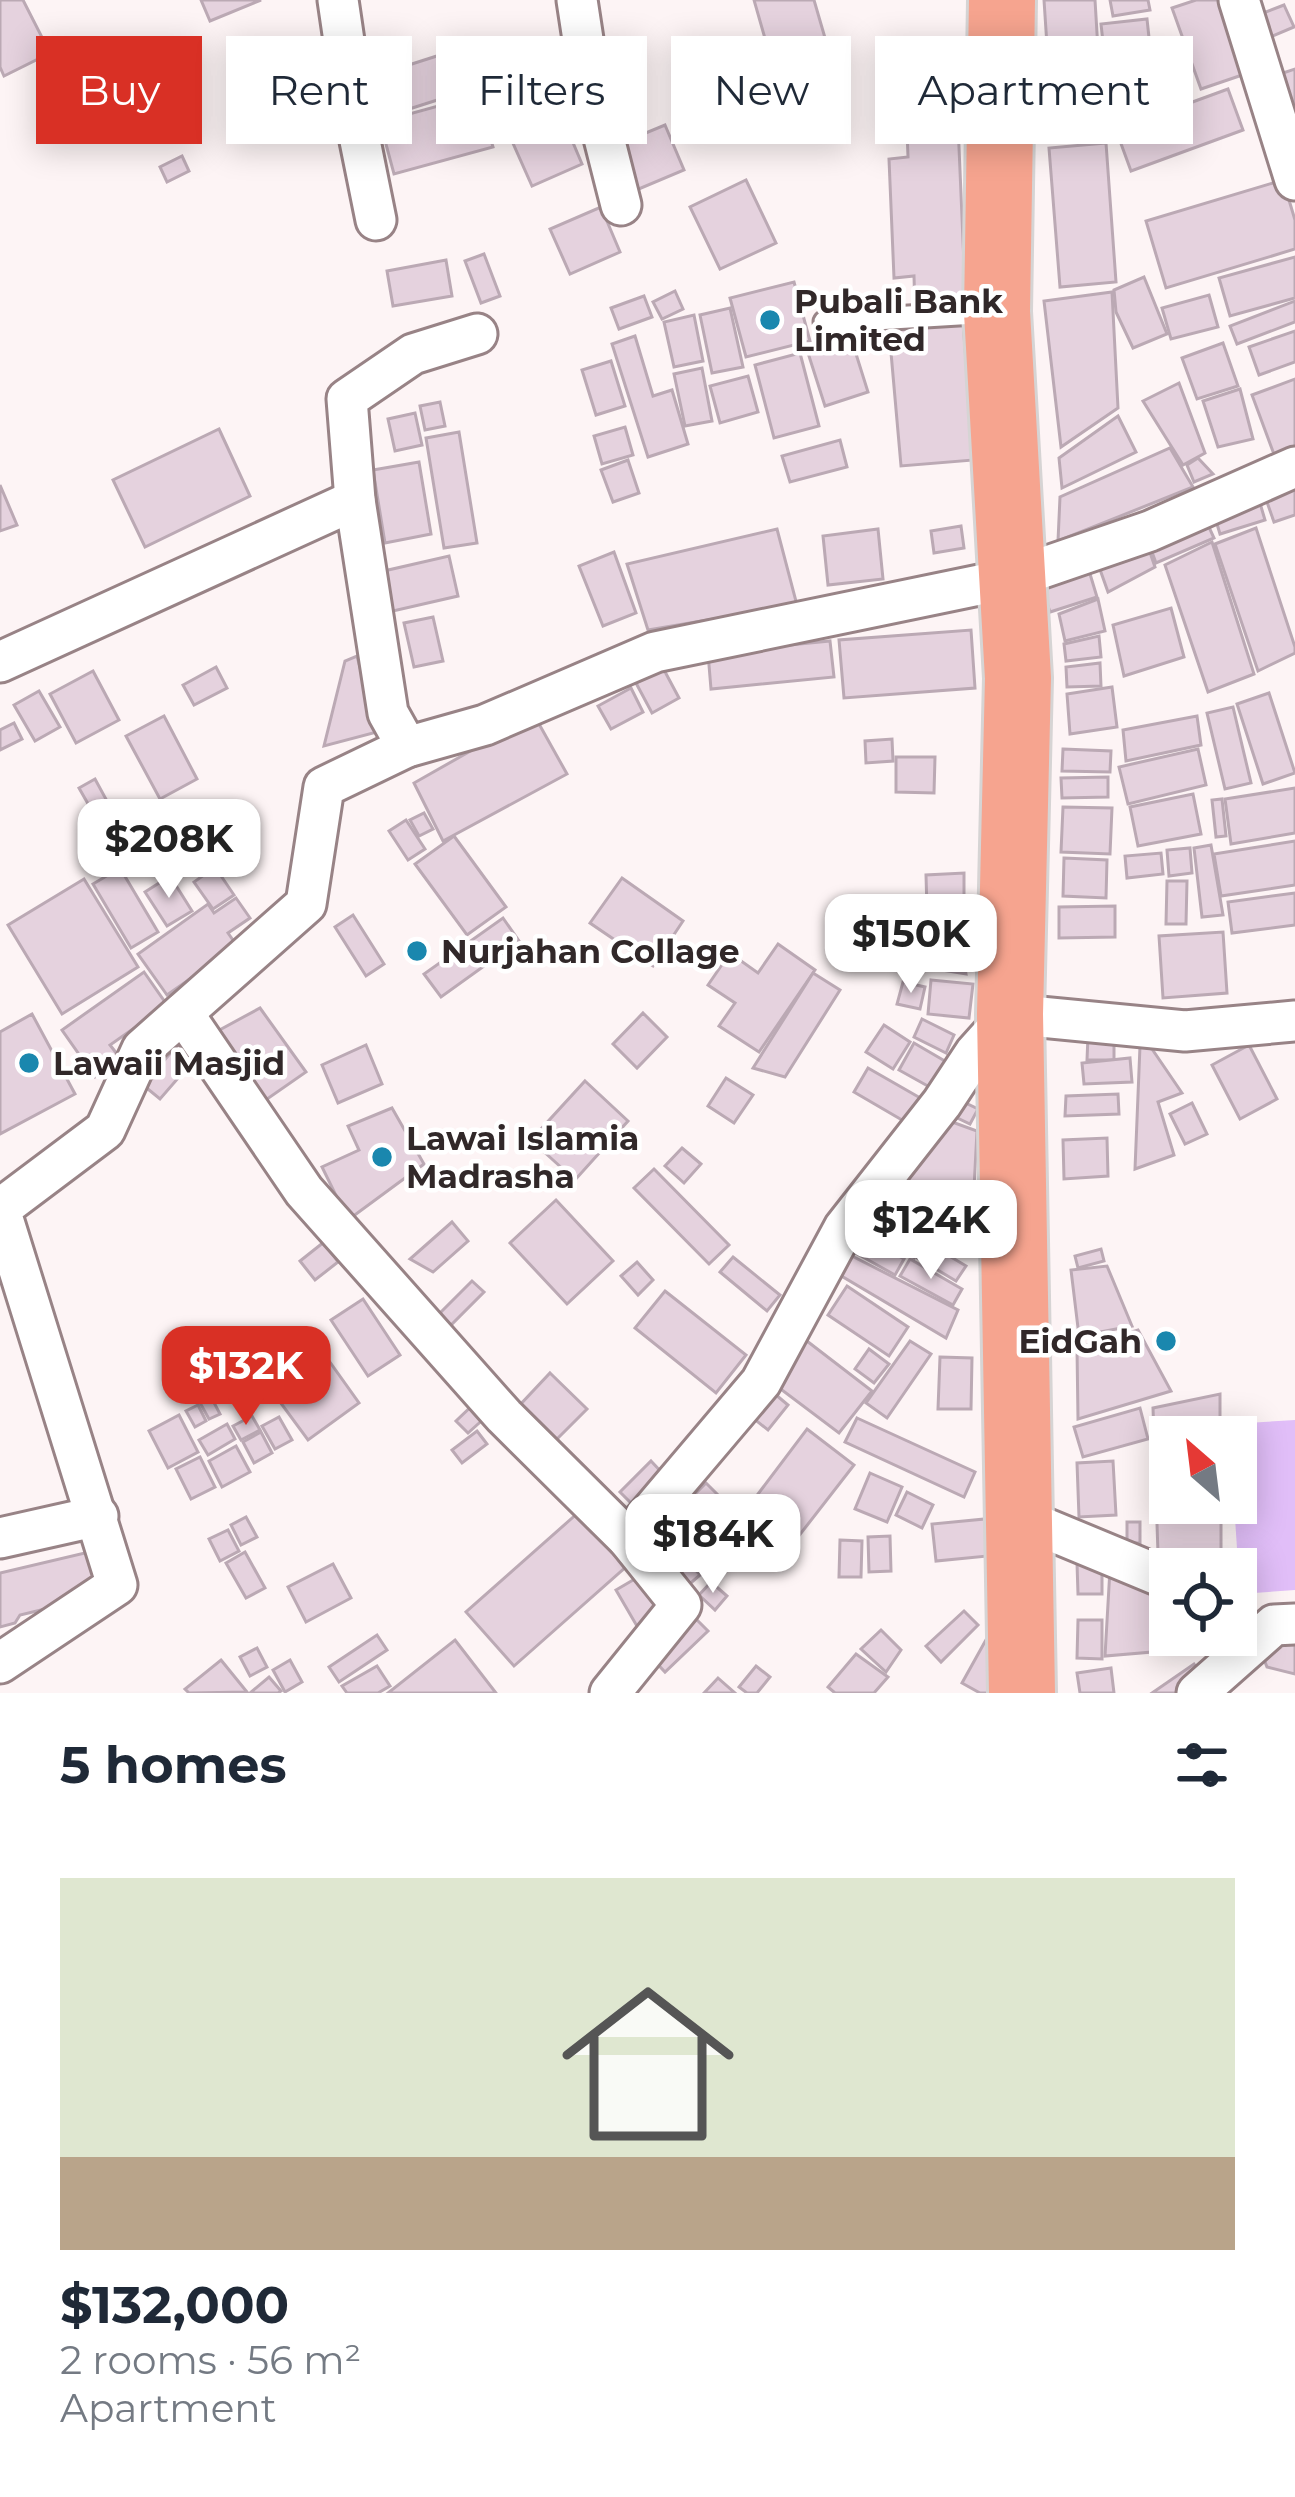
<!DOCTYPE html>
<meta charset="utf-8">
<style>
body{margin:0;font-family:Montserrat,sans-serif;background:#f6f6f7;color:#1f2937;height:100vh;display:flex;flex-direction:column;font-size:45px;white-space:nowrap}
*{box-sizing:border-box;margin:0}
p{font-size:39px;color:#747a83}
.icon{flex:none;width:66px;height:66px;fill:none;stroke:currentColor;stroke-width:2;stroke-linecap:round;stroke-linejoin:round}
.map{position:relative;height:1693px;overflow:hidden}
.drawer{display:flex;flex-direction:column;background:#fff;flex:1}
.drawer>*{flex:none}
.banner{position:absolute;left:36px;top:36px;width:1224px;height:108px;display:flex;gap:24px}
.needle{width:78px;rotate:332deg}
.tools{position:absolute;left:1149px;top:1416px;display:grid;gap:24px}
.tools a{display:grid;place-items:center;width:108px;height:108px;border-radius:0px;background:#fff;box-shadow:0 6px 30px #0003;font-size:60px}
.price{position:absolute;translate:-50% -102px;padding:0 27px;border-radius:24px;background:#fff;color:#222;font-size:39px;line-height:78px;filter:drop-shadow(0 3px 6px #0008)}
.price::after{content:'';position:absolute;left:50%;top:72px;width:36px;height:27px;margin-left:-18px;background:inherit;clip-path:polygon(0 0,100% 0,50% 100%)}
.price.active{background:#d93025;color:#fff}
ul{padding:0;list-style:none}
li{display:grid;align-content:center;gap:24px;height:636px;padding:0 60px}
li+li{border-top:3px solid #e0e1e3}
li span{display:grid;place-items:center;height:372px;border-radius:0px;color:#555}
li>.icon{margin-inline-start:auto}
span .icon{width:216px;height:216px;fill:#fffc;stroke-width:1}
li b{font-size:51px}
h2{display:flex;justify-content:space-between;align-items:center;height:144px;padding:0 60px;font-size:51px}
.tag{padding:0 42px;border-radius:0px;background:#fff;box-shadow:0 6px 30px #0003;font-size:42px;line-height:108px}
.tag.active{background:#d93025;color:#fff}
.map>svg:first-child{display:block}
</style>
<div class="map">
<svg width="1295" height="1693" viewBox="0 0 1295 1693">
<rect width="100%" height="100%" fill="#fdf4f5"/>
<polygon fill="#e1bef8" points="1295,1420 1295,1590 1240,1594 1234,1503 1236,1437 1229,1437 1229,1424"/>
<g fill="#e5d2de" stroke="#bba9b4" stroke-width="3">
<polygon points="0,0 23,0 50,53 4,76 0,67"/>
<polygon points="201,0 261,0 210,21"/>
<polygon points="754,0 814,0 846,110 790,126"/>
<polygon points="1044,0 1095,0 1103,133 1053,137"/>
<polygon points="1110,0 1148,0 1150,10 1113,16"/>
<polygon points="1196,0 1225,0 1251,72 1201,89 1172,8"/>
<polygon points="1284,5 1294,27 1268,38 1258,15"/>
<polygon points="1147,19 1151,56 1105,61 1101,24"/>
<polygon points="465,47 478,87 381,118 368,78"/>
<polygon points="1186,58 1190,99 1108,124 1104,68"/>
<polygon points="1295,69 1295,118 1280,74"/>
<polygon points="1228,89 1243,130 1131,171 1116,130"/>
<polygon points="478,95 493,147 394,174 380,122"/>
<polygon points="957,101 966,310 915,312 914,276 894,278 889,159 908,157 906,103"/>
<polygon points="563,119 582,164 532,186 512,141"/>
<polygon points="665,125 684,170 634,191 614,146"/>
<polygon points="1106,143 1116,282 1060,287 1049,148"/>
<polygon points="182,156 189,171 167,182 160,167"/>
<polygon points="746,180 776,243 720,269 690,207"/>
<polygon points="1283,180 1295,220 1295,249 1166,288 1146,221"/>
<polygon points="601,207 620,252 570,274 550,229"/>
<polygon points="484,254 500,296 481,303 465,261"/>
<polygon points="1295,257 1295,298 1230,316 1219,278"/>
<polygon points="446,260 452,296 393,306 387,271"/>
<polygon points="1144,277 1167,334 1133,348 1116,312 1114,290"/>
<polygon points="794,282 810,341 746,357 730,298"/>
<polygon points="675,291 683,309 662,319 653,302"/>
<polygon points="1112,292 1118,408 1061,447 1044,301"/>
<polygon points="1209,295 1218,327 1171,339 1162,308"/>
<polygon points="644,296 652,317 619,329 611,308"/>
<polygon points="1295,301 1295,322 1237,344 1230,326"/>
<polygon points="730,308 743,367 712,373 700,315"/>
<polygon points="694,315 703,361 674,367 664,322"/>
<polygon points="963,323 974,460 901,466 889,330"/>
<polygon points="1295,331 1295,362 1259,375 1249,347"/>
<polygon points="635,336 653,396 672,390 688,444 648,457 612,344"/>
<polygon points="851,338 868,392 825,406 808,353"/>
<polygon points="1223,343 1238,386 1197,399 1182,358"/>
<polygon points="800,353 819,426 774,438 755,365"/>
<polygon points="611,361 625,406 596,415 582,370"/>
<polygon points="702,368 712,421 685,426 674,374"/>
<polygon points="748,376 758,412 720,423 710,386"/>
<polygon points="1295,379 1295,449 1275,457 1252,395"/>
<polygon points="1179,383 1205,453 1183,465 1143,401"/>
<polygon points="1240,389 1253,439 1218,447 1203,401"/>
<polygon points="440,402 445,426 425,430 420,406"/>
<polygon points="415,413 422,445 395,451 388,419"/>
<polygon points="1118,416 1136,452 1062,488 1059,458"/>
<polygon points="625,427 633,455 602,464 594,436"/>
<polygon points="219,429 250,496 145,547 113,480"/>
<polygon points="459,432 477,543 444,548 426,438"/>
<polygon points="840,440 847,467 790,482 782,456"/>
<polygon points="1170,448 1193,487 1058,541 1060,497"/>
<polygon points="1198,458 1213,474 1194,482 1187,465"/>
<polygon points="628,460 639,493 613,502 601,470"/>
<polygon points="419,462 431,534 385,543 373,470"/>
<polygon points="1295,474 1295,515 1274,522 1261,485"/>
<polygon points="0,485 17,525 0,531"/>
<polygon points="1257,493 1265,520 1220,534 1212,507"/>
<polygon points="1203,514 1214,538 1156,563 1148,541"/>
<polygon points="961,526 964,548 934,553 931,531"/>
<polygon points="1256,528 1295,647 1295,653 1258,671 1215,544"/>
<polygon points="777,529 797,605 648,630 627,564"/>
<polygon points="878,529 883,579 828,585 823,536"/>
<polygon points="1145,538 1155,567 1108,592 1097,561"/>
<polygon points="1212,542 1254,674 1208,692 1165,565"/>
<polygon points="614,552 636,613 603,626 579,566"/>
<polygon points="449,556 458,596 393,611 384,571"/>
<polygon points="1087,564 1097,597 1050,612 1039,579"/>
<polygon points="1098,599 1105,631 1065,641 1059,614"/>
<polygon points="1171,608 1184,657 1124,676 1113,625"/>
<polygon points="433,617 443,661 414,667 404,623"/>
<polygon points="971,630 975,688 844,698 839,640"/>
<polygon points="1099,636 1101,657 1066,661 1064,644"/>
<polygon points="830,641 834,677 711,689 708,653"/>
<polygon points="357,656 377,732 324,746 345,661"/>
<polygon points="1100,663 1101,686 1067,687 1066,667"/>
<polygon points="216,667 227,688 194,705 183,685"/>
<polygon points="663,668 679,698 652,713 636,683"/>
<polygon points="93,671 119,720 76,743 50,694"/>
<polygon points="1112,687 1117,727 1070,734 1067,694"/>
<polygon points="631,688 643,712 611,729 598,706"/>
<polygon points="39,691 60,727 35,741 14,705"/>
<polygon points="1269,693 1295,773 1263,784 1237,704"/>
<polygon points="1233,707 1251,783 1225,789 1207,713"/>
<polygon points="534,715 567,774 443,841 414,783"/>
<polygon points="164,716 197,779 160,799 126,736"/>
<polygon points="1197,716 1201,745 1126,761 1123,730"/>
<polygon points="14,723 22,739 0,750 0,730"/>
<polygon points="892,739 893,761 866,763 865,741"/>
<polygon points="1063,749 1111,751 1110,772 1062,771"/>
<polygon points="1198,749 1206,785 1128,804 1119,767"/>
<polygon points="896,757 935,757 934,793 896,792"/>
<polygon points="1108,777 1108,797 1062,798 1061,778"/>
<polygon points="95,779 107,801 91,809 79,788"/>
<polygon points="1295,788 1295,833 1231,844 1225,799"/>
<polygon points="1193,794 1201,834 1138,846 1130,807"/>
<polygon points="1222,799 1226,836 1216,837 1212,800"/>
<polygon points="1063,807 1112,808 1110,854 1061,852"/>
<polygon points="424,813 433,829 419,836 410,820"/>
<polygon points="406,820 425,849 408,860 389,831"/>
<polygon points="454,836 506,907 467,935 415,864"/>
<polygon points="1295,841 1295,885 1221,896 1214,854"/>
<polygon points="1211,845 1223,915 1202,917 1194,848"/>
<polygon points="1190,848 1192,873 1169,876 1167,850"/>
<polygon points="1161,853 1163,874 1127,878 1125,856"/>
<polygon points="1064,858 1107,860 1106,898 1063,896"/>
<polygon points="215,867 234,895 213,909 194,882"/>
<polygon points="120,868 158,932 131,948 93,884"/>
<polygon points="964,873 964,908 927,910 926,875"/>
<polygon points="170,876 192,911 167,926 145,892"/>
<polygon points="622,878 683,921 653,966 590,923"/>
<polygon points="84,879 138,967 62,1014 8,925"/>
<polygon points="1167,881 1187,881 1186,924 1166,924"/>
<polygon points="1295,893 1295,925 1232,933 1228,902"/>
<polygon points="236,898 250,918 228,933 237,946 167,995 138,954 208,904 214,913"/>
<polygon points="1115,906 1115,937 1059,938 1059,907"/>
<polygon points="899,911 970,923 966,951 895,940"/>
<polygon points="353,915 384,964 366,976 335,927"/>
<polygon points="503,918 519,941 441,997 424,974"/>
<polygon points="1223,932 1227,993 1163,998 1159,936"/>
<polygon points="778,944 815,970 759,1052 719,1026 735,1003 708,985 730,953 758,973"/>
<polygon points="908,946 963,955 966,974 905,964"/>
<polygon points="144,972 167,1005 110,1045 121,1059 95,1077 62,1030"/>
<polygon points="813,973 840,990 785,1077 753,1068"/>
<polygon points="931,980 973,984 969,1018 928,1014"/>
<polygon points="903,982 925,987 920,1009 897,1004"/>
<polygon points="260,1008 306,1072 260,1104 214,1033"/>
<polygon points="643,1013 667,1037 637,1068 613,1044"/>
<polygon points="32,1014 75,1094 0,1134 0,1032"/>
<polygon points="922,1019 954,1035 946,1053 914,1037"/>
<polygon points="884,1025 910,1042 893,1069 866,1052"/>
<polygon points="186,1035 199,1054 160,1099 143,1085"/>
<polygon points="1088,1036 1114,1036 1114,1060 1087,1060"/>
<polygon points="914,1043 950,1064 935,1090 899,1070"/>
<polygon points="366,1045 382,1084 338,1103 322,1065"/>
<polygon points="1249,1045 1277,1099 1240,1119 1212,1065"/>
<polygon points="1140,1046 1152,1049 1182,1093 1158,1102 1174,1155 1135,1169"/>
<polygon points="1130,1058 1132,1082 1084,1084 1082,1063"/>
<polygon points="868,1068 929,1103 914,1127 854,1092"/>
<polygon points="726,1078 753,1095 734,1123 708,1106"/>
<polygon points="585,1081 628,1121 575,1180 531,1140"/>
<polygon points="1118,1094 1119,1114 1065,1116 1066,1096"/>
<polygon points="951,1096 978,1109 970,1124 943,1111"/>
<polygon points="1192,1103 1207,1134 1185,1144 1170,1114"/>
<polygon points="392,1108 424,1164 348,1220 322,1167 359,1150 348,1126"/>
<polygon points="933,1115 977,1131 971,1245 886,1197"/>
<polygon points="1107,1138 1108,1176 1064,1179 1063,1140"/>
<polygon points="682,1148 701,1164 684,1183 665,1166"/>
<polygon points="654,1169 729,1245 709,1264 634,1188"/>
<polygon points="556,1200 613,1261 567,1304 510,1243"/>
<polygon points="867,1209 905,1229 896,1246 858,1226"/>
<polygon points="452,1222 468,1241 433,1272 410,1259"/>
<polygon points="854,1231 904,1259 895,1275 845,1247"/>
<polygon points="910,1232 923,1239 914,1258 900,1250"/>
<polygon points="324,1242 338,1262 315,1280 300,1261"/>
<polygon points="926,1242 966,1266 956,1281 916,1257"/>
<polygon points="1101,1249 1104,1261 1078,1268 1075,1256"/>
<polygon points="846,1253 958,1310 946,1338 833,1271"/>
<polygon points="733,1257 780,1295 767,1311 720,1272"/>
<polygon points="910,1259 962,1289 953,1305 900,1276"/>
<polygon points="637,1262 653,1280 638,1295 621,1276"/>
<polygon points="1107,1266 1132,1326 1079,1336 1071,1270"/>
<polygon points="472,1281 484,1292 448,1328 437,1316"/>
<polygon points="847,1286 908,1327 889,1356 828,1315"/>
<polygon points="665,1291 746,1355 716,1393 635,1328"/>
<polygon points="363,1299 400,1355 368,1376 331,1320"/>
<polygon points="307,1330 359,1403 308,1440 255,1368"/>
<polygon points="1138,1330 1171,1391 1078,1419 1077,1348"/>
<polygon points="803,1338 872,1391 839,1433 770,1381"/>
<polygon points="910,1341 931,1354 887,1418 866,1403"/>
<polygon points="869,1349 889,1364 874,1383 855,1369"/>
<polygon points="940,1357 972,1358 971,1409 938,1409"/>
<polygon points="550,1373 587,1409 555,1441 518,1407"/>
<polygon points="769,1389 788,1405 768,1430 748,1414"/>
<polygon points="1220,1394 1220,1437 1170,1437 1170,1503 1221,1503 1221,1556 1158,1553 1153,1408"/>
<polygon points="210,1395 220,1414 209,1419 199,1401"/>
<polygon points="476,1402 488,1415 468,1433 456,1421"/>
<polygon points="198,1405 206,1421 195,1427 186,1411"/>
<polygon points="1140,1408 1148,1439 1083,1457 1074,1427"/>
<polygon points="179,1415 198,1452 168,1468 149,1431"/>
<polygon points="252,1416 260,1430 241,1440 233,1426"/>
<polygon points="279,1417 292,1440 275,1449 262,1426"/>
<polygon points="857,1418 975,1472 964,1497 845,1442"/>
<polygon points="227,1424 235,1439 208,1455 199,1440"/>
<polygon points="807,1429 854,1465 798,1537 752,1502"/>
<polygon points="477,1431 487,1444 462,1463 452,1450"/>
<polygon points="261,1432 272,1453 254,1463 243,1442"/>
<polygon points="236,1446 250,1472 222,1487 209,1461"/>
<polygon points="200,1457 215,1487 191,1499 176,1469"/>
<polygon points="651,1461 666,1477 636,1508 620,1492"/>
<polygon points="1113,1461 1116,1515 1079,1517 1077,1463"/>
<polygon points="870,1473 902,1487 887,1522 855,1509"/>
<polygon points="706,1483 745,1522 703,1564 663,1526"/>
<polygon points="907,1492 933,1505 922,1528 896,1515"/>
<polygon points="580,1511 628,1565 514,1666 466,1612"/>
<polygon points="246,1517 257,1537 241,1545 231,1525"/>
<polygon points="985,1519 988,1556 936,1561 932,1524"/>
<rect x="1127" y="1522" width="13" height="21"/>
<polygon points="228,1530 239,1551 220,1561 209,1539"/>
<polygon points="890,1536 891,1571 869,1572 868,1537"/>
<polygon points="667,1537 700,1575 685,1588 652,1551"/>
<polygon points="840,1540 862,1541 861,1577 839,1577"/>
<polygon points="89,1552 97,1578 45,1609 20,1615 15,1623 0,1627 0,1573"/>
<polygon points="245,1552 265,1588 246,1598 226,1563"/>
<polygon points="1077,1563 1102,1563 1102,1594 1078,1594"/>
<polygon points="333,1564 351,1598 306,1622 288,1587"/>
<polygon points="1110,1569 1170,1590 1170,1620 1152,1652 1105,1656"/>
<polygon points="645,1573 670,1616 641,1633 616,1590"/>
<polygon points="711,1582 727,1596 715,1610 699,1595"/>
<polygon points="964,1611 978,1625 941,1662 926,1646"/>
<polygon points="692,1615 708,1631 665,1672 649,1655"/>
<polygon points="1078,1620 1102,1620 1102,1659 1077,1658"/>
<polygon points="881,1630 901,1650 886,1672 861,1649"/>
<polygon points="377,1635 387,1650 339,1682 329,1667"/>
<polygon points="987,1638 1014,1652 991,1693 980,1693 962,1683"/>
<polygon points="455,1640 496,1693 388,1693"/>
<polygon points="1295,1643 1295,1674 1267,1667 1258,1644"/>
<polygon points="257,1648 267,1667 250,1676 240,1657"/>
<polygon points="856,1654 888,1677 874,1693 835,1693 828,1687"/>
<polygon points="221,1660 247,1692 189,1693 185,1689"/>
<polygon points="290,1660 302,1682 285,1692 273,1670"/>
<polygon points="1194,1664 1206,1681 1188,1693 1152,1693"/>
<polygon points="377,1666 390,1686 378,1693 347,1693 342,1686"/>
<polygon points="756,1666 770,1677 757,1693 747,1693 739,1687"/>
<polygon points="1111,1668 1114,1693 1080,1693 1077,1673"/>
<polygon points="269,1677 281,1691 278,1693 250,1693"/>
<polygon points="718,1678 735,1693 704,1693"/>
</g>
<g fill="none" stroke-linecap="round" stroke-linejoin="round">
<defs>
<polyline id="service" points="825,322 992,312"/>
<g id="minor">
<polyline points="338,0 355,116 376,220"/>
<polyline points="577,0 589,79 621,205"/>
<polyline points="1239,0 1295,180"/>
<polyline points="0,662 355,500"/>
<polyline points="407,747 388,713 355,500 347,399 413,354 477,334"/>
<polyline points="183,1013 304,1191 504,1416 628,1539 681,1605 610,1693"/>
<polyline points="1018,1517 1170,1580"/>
<polyline points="0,1538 98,1516"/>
<polyline points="628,1539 761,1382 844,1228 942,1103 975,1053 1010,1014 1185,1031 1295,1021"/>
<polyline points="0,1663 117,1585 0,1209 105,1130 142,1049 306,904 324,787 407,747 485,725 655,652 1013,578 1150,531 1295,467"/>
<polyline points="1197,1693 1274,1625 1295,1624"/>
</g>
<polyline id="trunk" points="1002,0 997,312 1018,678 1010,1014 1022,1693"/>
</defs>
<use href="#service" stroke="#988386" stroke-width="27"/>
<use href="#minor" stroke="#988386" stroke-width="45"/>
<use href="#trunk" stroke="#d6d4d4" stroke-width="72"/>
<use href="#service" stroke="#fff" stroke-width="21"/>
<use href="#minor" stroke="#fff" stroke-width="39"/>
<use href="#trunk" stroke="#f6a48f" stroke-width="66"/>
</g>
<g fill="#1a87ae" stroke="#fff" stroke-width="4.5">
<circle cx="770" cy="320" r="12"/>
<circle cx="417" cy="951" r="12"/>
<circle cx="29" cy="1063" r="12"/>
<circle cx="382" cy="1157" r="12"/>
<circle cx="1166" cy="1341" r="12"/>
</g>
<g text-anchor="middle" stroke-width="9" stroke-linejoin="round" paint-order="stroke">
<g font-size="33" font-weight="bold" fill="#312829" stroke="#fff" text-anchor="start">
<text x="794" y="313">Pubali Bank<tspan x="794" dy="38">Limited</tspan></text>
<text x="441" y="963">Nurjahan Collage</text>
<text x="53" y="1075">Lawaii Masjid</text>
<text x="406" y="1150">Lawai Islamia<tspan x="406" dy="38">Madrasha</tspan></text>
<text x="1142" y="1353" text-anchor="end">EidGah</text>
</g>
</g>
</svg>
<div class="tools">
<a><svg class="needle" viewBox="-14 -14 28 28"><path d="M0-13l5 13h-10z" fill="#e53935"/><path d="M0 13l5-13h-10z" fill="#747a83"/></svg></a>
<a><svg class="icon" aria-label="locate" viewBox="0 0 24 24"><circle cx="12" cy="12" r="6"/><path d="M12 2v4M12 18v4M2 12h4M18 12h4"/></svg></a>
</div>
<b class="price" style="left:169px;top:901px">$208K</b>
<b class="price" style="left:911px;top:996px">$150K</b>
<b class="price" style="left:931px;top:1282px">$124K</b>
<b class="price active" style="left:246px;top:1428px">$132K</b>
<b class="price" style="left:713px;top:1596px">$184K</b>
<div class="banner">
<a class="tag active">Buy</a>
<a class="tag">Rent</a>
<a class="tag">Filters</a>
<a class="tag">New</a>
<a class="tag">Apartment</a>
</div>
</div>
<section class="drawer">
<h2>5 homes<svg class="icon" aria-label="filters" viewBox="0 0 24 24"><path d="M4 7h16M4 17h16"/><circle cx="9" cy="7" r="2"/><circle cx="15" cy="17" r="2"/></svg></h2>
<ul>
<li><span style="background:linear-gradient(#dfe7d0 75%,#b9a48a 0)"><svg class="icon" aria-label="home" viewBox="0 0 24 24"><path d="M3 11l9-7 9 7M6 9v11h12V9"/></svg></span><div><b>$132,000</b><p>2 rooms · 56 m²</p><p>Apartment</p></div></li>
</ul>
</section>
